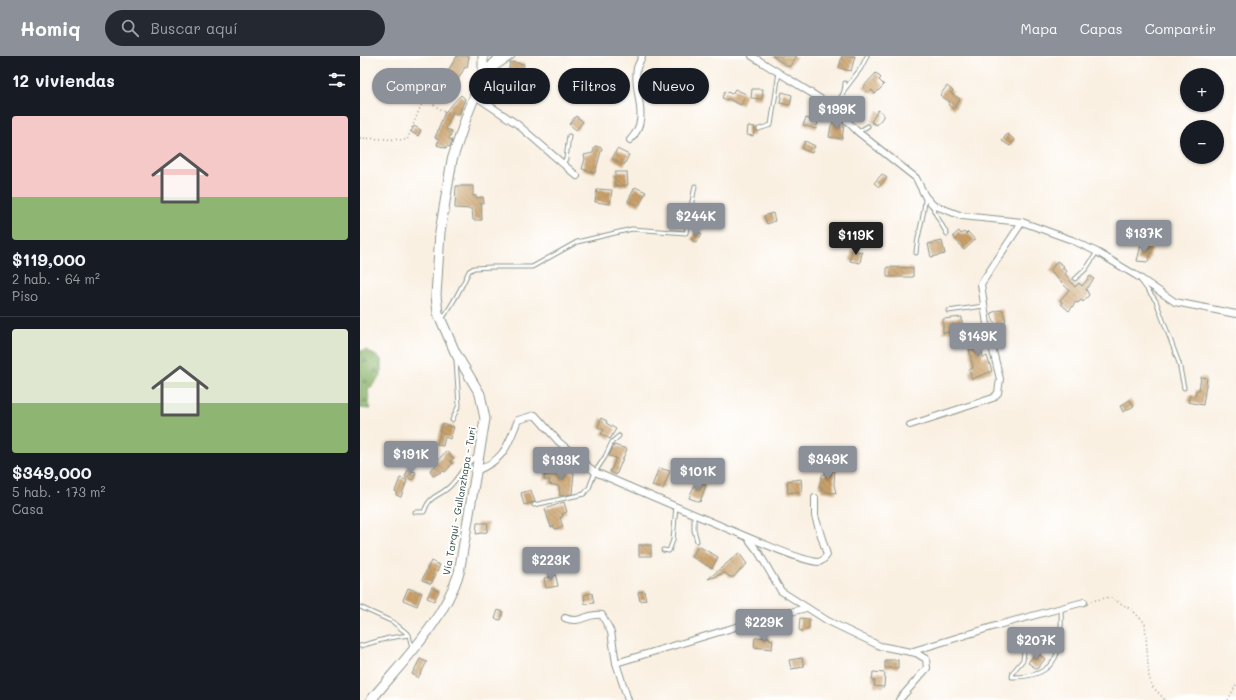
<!DOCTYPE html>
<html lang="es">
<meta charset="utf-8">
<style>
body{margin:0;font-family:Mali,sans-serif;background:#242831;color:#f1f3f6;height:100vh;display:flex;flex-direction:column;font-size:15px;white-space:nowrap}
*{box-sizing:border-box;margin:0}
p{font-size:13px;color:#9ea1a6}
.icon{flex:none;width:22px;height:22px;fill:none;stroke:currentColor;stroke-width:2;stroke-linecap:round;stroke-linejoin:round}
.map{position:relative;flex:1;overflow:hidden}
.drawer{display:flex;flex-direction:column;background:#171b24;width:360px}
.drawer>*{flex:none}
.top-card{position:absolute;left:12px;top:12px;width:380px;height:36px;display:flex;gap:8px}
.buttons{position:absolute;left:820px;top:12px;display:grid;gap:8px}
.buttons a{display:grid;place-items:center;width:44px;height:44px;border-radius:50%;background:#171b24;box-shadow:0 1px 3px #0004;font-size:20px}
.price{position:absolute;translate:-50% -34px;padding:0 9px;border-radius:4px;background:#8c9099;color:#fff;font-size:13px;line-height:26px;filter:drop-shadow(0 1px 2px #0008)}
.price::after{content:'';position:absolute;left:50%;top:24px;width:12px;height:9px;margin-left:-6px;background:inherit;clip-path:polygon(0 0,100% 0,50% 100%)}
.price.selected{background:#222;color:#fff}
ul{padding:0;list-style:none}
li{display:grid;align-content:center;gap:8px;height:212px;padding:0 12px}
li+li{border-top:1px solid #363941}
li span{display:grid;place-items:center;height:124px;border-radius:4px;color:#555}
li>.icon{margin-inline-start:auto}
span .icon{width:72px;height:72px;fill:#fffc;stroke-width:1}
li b{font-size:17px}
h2{display:flex;justify-content:space-between;align-items:center;height:48px;padding:0 12px;font-size:17px}
.tag{padding:0 14px;border-radius:18px;background:#171b24;box-shadow:0 1px 3px #0004;font-size:14px;line-height:36px}
.tag.selected{background:#8c9099;color:#fff}
header{display:flex;align-items:center;gap:24px;box-sizing:border-box;height:56px;padding:0 20px;background:#8c9099;color:#fff}
header strong{font-size:19px}
nav{display:flex;gap:22px;margin-inline-start:auto;font-size:14px}
.search{width:280px;height:36px;background:#242831;display:flex;align-items:center;gap:10px;box-sizing:border-box;padding:0 14px;border-radius:22px;color:#9ea1a6;font-size:15px}
main{display:flex;flex:1;min-height:0}
.map>svg:first-child{display:block}
</style>
<header>
<strong>Homiq</strong>
<div class="search"><svg class="icon" aria-label="search" viewBox="0 0 24 24"><circle cx="10" cy="10" r="6"/><path d="M15 15l6 6"/></svg>Buscar aquí</div>
<nav><a>Mapa</a><a>Capas</a><a>Compartir</a></nav>
</header>
<main>
<section class="drawer">
<h2>12 viviendas<svg class="icon" aria-label="filters" viewBox="0 0 24 24"><path d="M4 7h16M4 17h16"/><circle cx="9" cy="7" r="2"/><circle cx="15" cy="17" r="2"/></svg></h2>
<ul>
<li><span style="background:linear-gradient(#f6c9c9 65%,#8fb573 0)"><svg class="icon" aria-label="home" viewBox="0 0 24 24"><path d="M3 11l9-7 9 7M6 9v11h12V9"/></svg></span><div><b>$119,000</b><p>2 hab. · 64 m²</p><p>Piso</p></div></li>
<li><span style="background:linear-gradient(#dfe7d0 60%,#8fb573 0)"><svg class="icon" aria-label="home" viewBox="0 0 24 24"><path d="M3 11l9-7 9 7M6 9v11h12V9"/></svg></span><div><b>$349,000</b><p>5 hab. · 173 m²</p><p>Casa</p></div></li>
</ul>
</section>
<div class="map">
<svg width="876" height="644" viewBox="0 0 876 644">
<defs>
<pattern id="forest-firs" width="22" height="20" patternUnits="userSpaceOnUse"><rect width="22" height="20" fill="#8bb36a"/><path d="M5 1l3.5 6h-7zM16 11l3.5 6h-7z" fill="#719358"/></pattern>
<pattern id="building-back-hatch" width="6" height="6" patternUnits="userSpaceOnUse"><rect width="6" height="6" fill="#caa069"/><path d="M-1 5l2 2M0 0l6 6M5-1l2 2" fill="none" stroke="#a38457"/></pattern>
</defs>
<rect width="100%" height="100%" fill="#fff"/>
<filter id="ink" filterUnits="userSpaceOnUse"><feTurbulence type="fractalNoise" baseFrequency=".025" numOctaves="2"/><feDisplacementMap in="SourceGraphic" scale="8" xChannelSelector="R" yChannelSelector="G"/><feConvolveMatrix kernelMatrix="1 2 1 2 8 2 1 2 1" color-interpolation-filters="sRGB"/></filter>
<filter id="wash" filterUnits="userSpaceOnUse"><feTurbulence type="fractalNoise" baseFrequency=".012" numOctaves="4" result="noise"/><feDisplacementMap in="SourceGraphic" scale="16" xChannelSelector="R" yChannelSelector="G"/><feGaussianBlur stdDeviation="0.9" result="paint"/><feColorMatrix in="noise" values="0 0 0 0 0 0 0 0 0 0 0 0 0 0 0 0 0 1.4 0 .05"/><feComposite in="paint" operator="in"/></filter>
<g filter="url(#wash)">
<rect width="100%" height="100%" fill="#faf0e2"/>
<polygon fill="url(#forest-firs)" stroke="#55784f" points="6,294 21,303 21,320 8,334 10,353 0,352 0,295"/>
<g id="blocks">
<g fill="url(#building-back-hatch)">
<polygon points="97,0 109,0 107,12 105,11 96,27 85,20"/>
<polygon points="412,0 437,0 429,11"/>
<polygon points="482,0 495,0 491,15 479,12"/>
<polygon points="150,6 164,8 161,26 156,25 150,35 141,31 130,42 127,40 126,42 122,39 133,21 135,22 140,15 148,20"/>
<polygon points="516,17 521,22 519,24 524,29 515,38 512,34 509,37 503,31"/>
<polygon points="587,30 593,35 591,37 600,43 594,53 588,49 590,46 580,39"/>
<polygon points="375,33 386,38 381,49 368,43 367,44 362,42 365,35 372,38"/>
<polygon points="392,33 403,33 402,43 391,42"/>
<polygon points="422,36 432,39 430,49 420,47"/>
<polygon points="101,39 105,43 99,59 93,56 86,73 92,75 89,83 92,84 90,91 87,90 86,92 77,89 79,83 75,82 85,56"/>
<polygon points="518,54 523,57 523,61 517,69 511,66"/>
<polygon points="216,60 223,66 216,74 209,68"/>
<polygon points="446,62 458,66 456,73 443,69"/>
<polygon points="474,65 482,66 484,69 482,83 469,81 471,70"/>
<polygon points="54,70 61,74 58,80 51,76"/>
<polygon points="388,70 395,71 393,80 387,79"/>
<polygon points="647,78 655,84 650,90 642,85"/>
<polygon points="445,85 455,90 452,97 442,93"/>
<polygon points="235,90 242,92 235,117 222,113 225,103 224,99 233,97"/>
<polygon points="257,93 269,99 264,109 252,103"/>
<polygon points="255,116 267,116 268,129 255,130"/>
<polygon points="522,118 527,122 519,131 514,127"/>
<polygon points="96,130 113,130 113,140 116,140 116,142 123,141 124,147 121,147 122,164 113,164 112,153 95,152"/>
<polygon points="275,131 286,136 279,150 268,145"/>
<polygon points="237,133 252,134 250,148 235,146"/>
<polygon points="413,157 415,165 407,168 404,160"/>
<polygon points="337,175 342,178 336,187 331,183"/>
<polygon points="599,175 601,178 604,176 606,178 608,176 615,184 604,194 593,180"/>
<polygon points="582,185 585,198 571,201 568,188"/>
<polygon points="781,189 792,193 788,206 777,205"/>
<polygon points="492,194 502,196 500,207 490,205"/>
<polygon points="697,205 704,210 702,212 707,215 705,218 715,231 719,227 722,230 730,220 734,223 726,233 729,239 723,246 721,244 718,247 716,246 709,255 701,248 702,247 700,244 709,234 690,215"/>
<polygon points="527,211 553,212 553,221 527,221"/>
<polygon points="642,253 646,265 635,269 631,257"/>
<polygon points="602,261 602,274 583,277 583,263"/>
<polygon points="622,277 624,289 621,289 623,302 627,300 632,315 612,323 609,314 613,312 607,282 616,281 615,278"/>
<polygon points="841,321 847,322 843,349 828,346 830,339 835,340 836,334 839,334"/>
<polygon points="770,344 774,350 763,356 760,350"/>
<polygon points="241,362 247,365 246,367 256,373 250,383 241,378 244,374 238,371"/>
<polygon points="82,368 94,371 90,383 85,381 83,390 77,389"/>
<polygon points="254,389 267,393 256,419 250,416 256,402 249,400"/>
<polygon points="86,395 94,402 90,405 93,407 85,416 83,415 73,420 70,414 77,409 75,408"/>
<polygon points="466,410 475,411 474,429 476,437 461,435 462,432 459,432 462,419 465,418"/>
<polygon points="299,412 310,415 303,433 292,430"/>
<polygon points="186,413 214,417 212,438 200,440 199,430 189,428 190,424 184,424"/>
<polygon points="48,414 56,416 53,424 45,421"/>
<polygon points="40,422 47,424 41,441 36,439 37,436 35,435"/>
<polygon points="441,423 442,435 428,437 427,425"/>
<polygon points="336,425 346,429 340,446 329,442"/>
<polygon points="171,434 175,446 164,449 161,437"/>
<polygon points="204,446 207,456 202,458 203,460 200,462 203,471 195,473 194,470 191,471 185,453"/>
<polygon points="117,467 128,467 127,476 116,478"/>
<rect x="279" y="489" width="12" height="11"/>
<polygon points="338,490 358,501 352,512 332,501"/>
<polygon points="379,497 387,508 377,517 374,521 370,521 365,517 348,523"/>
<polygon points="71,505 80,509 71,528 62,524"/>
<polygon points="195,517 198,530 186,532 184,522 190,521 189,518"/>
<polygon points="72,531 79,535 74,545 67,542"/>
<polygon points="48,532 62,537 57,550 43,544"/>
<polygon points="284,535 286,544 280,545 278,536"/>
<polygon points="232,537 234,547 225,548 224,539"/>
<polygon points="138,554 143,556 141,564 135,563"/>
<polygon points="440,562 449,563 449,573 442,575 439,574"/>
<polygon points="403,581 409,581 409,583 413,584 412,593 394,591 395,582"/>
<polygon points="676,596 685,603 677,613 668,607"/>
<polygon points="442,602 444,611 431,613 429,604"/>
<polygon points="60,603 67,606 58,622 52,618"/>
<rect x="525" y="604" width="13" height="8"/>
<polygon points="513,616 525,617 524,631 514,630 515,625 512,625"/>
</g>
</g>
</g>
<g filter="url(#ink)">
<use href="#blocks" fill-opacity="0" stroke="#8c968b" stroke-width="1"/>
<g fill="none" stroke-linecap="round" stroke-linejoin="round">
<defs>
<g id="lane">
<polyline points="485,33 501,12 507,0"/>
<path d="M472,50C480,44 485,38 485,27"/>
<polyline points="399,73 411,69 419,16"/>
<polyline points="498,76 508,70"/>
<polyline points="203,107 206,103 209,80"/>
<polyline points="573,149 574,155 587,178"/>
<path d="M556,197C557,178 565,160 565,142"/>
<polyline points="715,223 726,213 737,196"/>
<polyline points="781,225 796,245 819,307 824,332"/>
<polyline points="588,255 624,250"/>
<path d="M83,262C93,247 102,231 109,215L114,212L132,211H172L217,186L272,173L326,177L335,130"/>
<polyline points="92,364 99,349 96,304"/>
<polyline points="174,449 224,438 229,432 235,416 245,401 252,386 259,380"/>
<path d="M55,456H64C71,436 80,442 92,428C102,417 103,410 117,400"/>
<polyline points="334,458 334,474 337,485"/>
<polyline points="303,494 309,495 313,484 316,450"/>
<polyline points="0,551 33,566 49,579 52,592"/>
<path d="M665,586L663,604L653,616L652,621C701,622 702,591 701,552"/>
<polyline points="0,590 29,582 49,579"/>
</g>
<g id="street">
<polyline points="392,0 472,50 498,76 556,122 565,140 573,149 602,160 662,166 712,184 737,196 777,220 815,246 876,258"/>
<polyline points="135,11 151,0"/>
<polyline points="115,40 157,68 217,120"/>
<path d="M270,84C292,62 272,36 277,12C278,8 281,4 282,0"/>
<polyline points="550,369 633,342 638,337 640,323 628,275 621,228 662,166"/>
<path d="M116,415C145,403 147,391 158,364L175,359L199,386L235,416L387,481L399,497L421,535L468,565L520,590L556,597L566,603L567,612L539,644"/>
<path d="M387,481C406,488 438,504 458,506C462,506 465,502 467,499L455,460V442"/>
<path d="M205,562C221,569 227,556 242,559L251,576L256,607L268,644"/>
<polyline points="550,596 642,568 724,546"/>
<polyline points="256,607 389,567 446,552"/>
</g>
<g id="secondary">
<polyline points="123,19 141,0"/>
<path d="M11,644C43,605 83,566 99,517L125,363L120,338L95,296L78,257L76,240L80,176L92,104L106,62L123,19V0"/>
</g>
</defs>
<use href="#lane" stroke="#8c968b" stroke-width="5"/>
<use href="#street" stroke="#8c968b" stroke-width="8"/>
<use href="#secondary" stroke="#8c968b" stroke-width="11"/>
<g stroke="#8c968b" stroke-width="1.5" stroke-dasharray="1 3" stroke-linecap="butt">
<polyline points="0,82 47,84 64,42 83,55 98,60"/>
<polyline points="731,545 750,541 772,554 785,567 789,621 792,630 805,644"/>
<polyline points="868,644 876,629"/>
</g>
<use href="#lane" stroke="#fff" stroke-width="3"/>
<use href="#street" stroke="#fff" stroke-width="6"/>
<use href="#secondary" stroke="#fff" stroke-width="9"/>
</g>
</g>
<g text-anchor="middle" stroke-width="4" stroke-linejoin="round" paint-order="stroke">
<g font-size="10" fill="#1f3d34" stroke="#fff">
<text transform="translate(99 445) rotate(-80)" y="4">Vía Tarqui - Gullanzhapa - Turi</text>
</g>
</g>
</svg>
<div class="buttons">
<a>+</a>
<a>−</a>
</div>
<b class="price" style="left:477px;top:74px">$199K</b>
<b class="price" style="left:336px;top:181px">$244K</b>
<b class="price" style="left:784px;top:198px">$137K</b>
<b class="price selected" style="left:496px;top:200px">$119K</b>
<b class="price" style="left:618px;top:301px">$149K</b>
<b class="price" style="left:51px;top:419px">$191K</b>
<b class="price" style="left:468px;top:424px">$349K</b>
<b class="price" style="left:201px;top:425px">$133K</b>
<b class="price" style="left:338px;top:436px">$101K</b>
<b class="price" style="left:191px;top:525px">$223K</b>
<b class="price" style="left:404px;top:587px">$229K</b>
<b class="price" style="left:676px;top:605px">$207K</b>
<div class="top-card">
<a class="tag selected">Comprar</a>
<a class="tag">Alquilar</a>
<a class="tag">Filtros</a>
<a class="tag">Nuevo</a>
</div>
</div>
</main>
